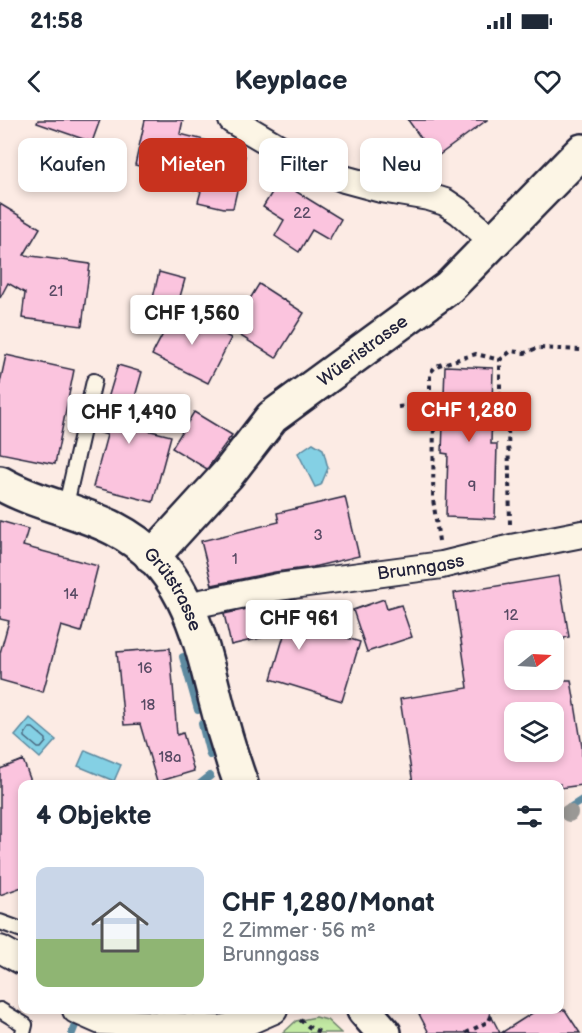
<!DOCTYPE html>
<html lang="de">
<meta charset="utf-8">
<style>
body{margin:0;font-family:"Balsamiq Sans",sans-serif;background:#f6f6f7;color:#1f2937;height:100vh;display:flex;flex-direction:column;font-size:22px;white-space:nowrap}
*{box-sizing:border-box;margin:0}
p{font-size:20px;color:#747a83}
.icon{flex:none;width:33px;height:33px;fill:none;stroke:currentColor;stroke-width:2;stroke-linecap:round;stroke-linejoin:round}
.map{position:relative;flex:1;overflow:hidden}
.sheet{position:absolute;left:18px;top:660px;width:546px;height:234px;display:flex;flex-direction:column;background:#fff;border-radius:12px;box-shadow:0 3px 9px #0003}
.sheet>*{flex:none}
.hud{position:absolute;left:18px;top:18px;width:546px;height:54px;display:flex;gap:12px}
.needle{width:39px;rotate:72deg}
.fabs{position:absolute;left:504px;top:510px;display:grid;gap:12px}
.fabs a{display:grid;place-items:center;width:60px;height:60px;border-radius:12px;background:#fff;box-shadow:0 3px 9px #0003;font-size:30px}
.price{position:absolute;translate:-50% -51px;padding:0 14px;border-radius:6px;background:#fff;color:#222;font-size:20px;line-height:39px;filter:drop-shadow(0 2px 3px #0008)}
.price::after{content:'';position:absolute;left:50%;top:36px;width:18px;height:14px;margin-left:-9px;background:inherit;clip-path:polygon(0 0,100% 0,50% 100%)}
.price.selected{background:#c8321e;color:#fff}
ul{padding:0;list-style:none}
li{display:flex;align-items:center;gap:18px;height:150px;padding:0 18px}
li+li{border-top:2px solid #e0e1e3}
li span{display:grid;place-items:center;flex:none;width:168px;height:120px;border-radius:12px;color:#555}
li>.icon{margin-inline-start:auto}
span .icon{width:72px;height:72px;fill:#fffc;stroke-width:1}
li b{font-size:26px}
h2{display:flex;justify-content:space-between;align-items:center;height:72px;padding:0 18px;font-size:26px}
.tag{padding:0 21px;border-radius:12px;background:#fff;box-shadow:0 3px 9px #0003;font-size:21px;line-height:54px}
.tag.selected{background:#c8321e;color:#fff}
.status{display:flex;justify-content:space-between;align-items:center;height:42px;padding:0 30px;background:#fff;direction:ltr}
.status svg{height:16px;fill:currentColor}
header{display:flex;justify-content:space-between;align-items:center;height:78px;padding:0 18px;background:#fff;font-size:27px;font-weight:600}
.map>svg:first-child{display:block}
</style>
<div class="status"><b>21:58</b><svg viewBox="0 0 49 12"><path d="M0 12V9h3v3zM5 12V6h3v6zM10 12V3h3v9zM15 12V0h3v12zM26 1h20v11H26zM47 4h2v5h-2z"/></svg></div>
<header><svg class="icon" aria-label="back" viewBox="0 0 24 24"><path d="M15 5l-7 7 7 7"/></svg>Keyplace<svg class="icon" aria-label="heart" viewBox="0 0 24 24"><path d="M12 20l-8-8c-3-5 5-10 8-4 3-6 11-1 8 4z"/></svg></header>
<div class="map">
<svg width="582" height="913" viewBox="0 0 582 913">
<rect width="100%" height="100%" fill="#fcebe4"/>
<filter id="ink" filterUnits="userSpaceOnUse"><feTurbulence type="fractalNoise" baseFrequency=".0167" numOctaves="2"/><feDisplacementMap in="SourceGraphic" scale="12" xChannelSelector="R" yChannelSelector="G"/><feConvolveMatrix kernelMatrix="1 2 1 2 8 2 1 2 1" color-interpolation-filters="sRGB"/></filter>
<g filter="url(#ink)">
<polygon fill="#c2e8a3" stroke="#72856f" stroke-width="1.5" points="316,897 327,900 341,913 283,913 296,901"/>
<g fill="#84d0e4" stroke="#5d8aa0" stroke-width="1.5">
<polygon points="313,323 323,329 328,348 321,365 315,367 298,333"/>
<polygon points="30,598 56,620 40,638 15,616"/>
<polygon points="85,630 121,645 114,661 78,646"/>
</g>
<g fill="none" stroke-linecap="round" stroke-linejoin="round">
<polygon stroke="#49687f" stroke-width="1.5" points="29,608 33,608 46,619 46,622 41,628 38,628 25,617 25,614"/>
<g stroke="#5d8aa0" stroke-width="8">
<polyline points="183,537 198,590"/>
<polyline points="202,604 210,635"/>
<polyline points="200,664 210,656"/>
<polyline points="560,694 582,680"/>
<polyline points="72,913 79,895"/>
</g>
</g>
<g fill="#fbc4de" stroke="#22223b" stroke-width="1.5" fill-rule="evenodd">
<polygon points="38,0 100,0 92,22 37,3"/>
<polygon points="145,0 183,0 180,14 212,22 211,28 245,36 233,88 224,88 198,82 201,71 169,64 171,54 135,45"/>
<polygon points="408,0 487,0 435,38"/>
<polygon points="279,61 341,99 329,120 312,110 299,132 275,116 284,100 263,87"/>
<polygon points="0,84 40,108 24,135 90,144 82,206 22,198 25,173 8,163 0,178"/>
<polygon points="159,152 185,159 178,184 153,178"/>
<polygon points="259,164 304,193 276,238 231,210"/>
<polygon points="176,189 231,218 208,263 152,235"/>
<polygon points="6,235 74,250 55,344 0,333 0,263"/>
<polygon points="118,245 142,252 127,305 171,316 153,382 93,367 107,315 98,312"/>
<polygon points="445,246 493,248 491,324 497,324 495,399 446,397 448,334 442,333"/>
<polygon points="194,292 232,315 207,349 172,328"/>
<polygon points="345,377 359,436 313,447 275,452 212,465 201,421 279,402 277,393"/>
<polygon points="0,401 28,409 23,426 98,446 81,512 61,506 43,572 0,560 0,533 9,501 0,499"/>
<path d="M559,456L569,517L564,518V520H514V560H571L582,627V665L560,668V664H413L400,579L468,568L454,473ZM514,592H554V632H514Z"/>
<polygon points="384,479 387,489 401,485 412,517 367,532 353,490"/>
<polygon points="261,486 263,492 360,522 342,581 271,559 285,512 231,525 224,494"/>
<polygon points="170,528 177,615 183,613 194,651 157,662 140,604 124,605 117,532"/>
<polygon points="23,640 32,664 22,664 22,767 0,775 0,649"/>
<polygon points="417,890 488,890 500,913 429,913"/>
<polygon points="537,890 565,890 580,913 501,913"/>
</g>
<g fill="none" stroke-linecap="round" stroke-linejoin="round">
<defs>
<g id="service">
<polyline points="65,389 94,261"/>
<polyline points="0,802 22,810"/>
<polyline points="0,890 25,905 23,913"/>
</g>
<g id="minor">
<polyline points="232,0 303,42 344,59 381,69 429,77 445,82 460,92 494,122"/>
<path id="s1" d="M187,486L278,467L442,445L511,428L582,414"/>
<polyline points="0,829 22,841"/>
<polyline points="76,890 101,901 220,909 242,904 274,890"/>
</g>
<g id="tertiary">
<path id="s2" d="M152,437L227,355L272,297L449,167L582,31"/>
</g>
<g id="secondary">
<path id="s3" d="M0,363C36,384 79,390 115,409C183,444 198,509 215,577C222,606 231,636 241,664"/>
<polyline points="364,890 384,913"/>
</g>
</defs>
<use href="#service" stroke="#22223b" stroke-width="18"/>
<use href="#minor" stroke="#22223b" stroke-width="30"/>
<use href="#tertiary" stroke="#22223b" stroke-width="38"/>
<use href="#secondary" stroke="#22223b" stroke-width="38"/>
<g stroke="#22223b" stroke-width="4" stroke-dasharray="4.5 4.5" stroke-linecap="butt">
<polyline points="398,287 430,283"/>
<polyline points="510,404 508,307 500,307 500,240 511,231 525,233 537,228 582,230"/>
<polyline points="439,421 433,379 434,296 430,283 430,253 436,246 476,234 500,240"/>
<polyline points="300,900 309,907 322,913"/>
<polyline points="466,913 489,901 494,890"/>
</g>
<use href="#service" stroke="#fcf5e5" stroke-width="14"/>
<use href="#minor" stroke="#fcf5e5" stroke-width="26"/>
<use href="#tertiary" stroke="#fcf5e5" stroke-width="33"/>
<use href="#secondary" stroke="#fcf5e5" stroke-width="33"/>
</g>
<circle fill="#9a9895" cx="569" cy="693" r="9"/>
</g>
<g text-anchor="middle" stroke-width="5" stroke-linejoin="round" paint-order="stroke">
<g font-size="15" fill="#584a64">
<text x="302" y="98">22</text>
<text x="56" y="176">21</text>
<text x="472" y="371">9</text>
<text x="318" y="420">3</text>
<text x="235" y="444">1</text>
<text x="71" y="479">14</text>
<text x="511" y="500">12</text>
<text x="145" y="553">16</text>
<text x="148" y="590">18</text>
<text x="170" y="642">18a</text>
</g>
<g font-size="18" fill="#22223b" stroke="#fcf5e5">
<text dy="6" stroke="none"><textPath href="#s2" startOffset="297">Wüeristrasse</textPath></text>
<text dy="6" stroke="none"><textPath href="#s1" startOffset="237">Brunngass</textPath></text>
<text dy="6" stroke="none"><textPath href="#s3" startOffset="210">Grütstrasse</textPath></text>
</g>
</g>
</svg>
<div class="fabs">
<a><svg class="needle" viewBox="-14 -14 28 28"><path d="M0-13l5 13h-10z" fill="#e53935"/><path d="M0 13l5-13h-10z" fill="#747a83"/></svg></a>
<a><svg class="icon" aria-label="layers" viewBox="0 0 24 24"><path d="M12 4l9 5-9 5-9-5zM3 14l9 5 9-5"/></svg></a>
</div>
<b class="price" style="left:192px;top:226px">CHF 1,560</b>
<b class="price selected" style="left:469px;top:323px">CHF 1,280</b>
<b class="price" style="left:129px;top:325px">CHF 1,490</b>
<b class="price" style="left:299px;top:531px">CHF 961</b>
<div class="hud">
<a class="tag">Kaufen</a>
<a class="tag selected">Mieten</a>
<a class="tag">Filter</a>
<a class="tag">Neu</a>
</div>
<section class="sheet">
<h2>4 Objekte<svg class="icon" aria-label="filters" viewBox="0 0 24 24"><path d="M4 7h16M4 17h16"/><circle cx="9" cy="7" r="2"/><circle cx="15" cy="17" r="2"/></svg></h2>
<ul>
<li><span style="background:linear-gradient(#c9d6e8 60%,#8fb573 0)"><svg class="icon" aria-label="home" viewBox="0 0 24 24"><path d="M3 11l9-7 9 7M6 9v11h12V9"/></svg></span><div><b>CHF 1,280/Monat</b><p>2 Zimmer · 56 m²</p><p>Brunngass</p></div></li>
</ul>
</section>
</div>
